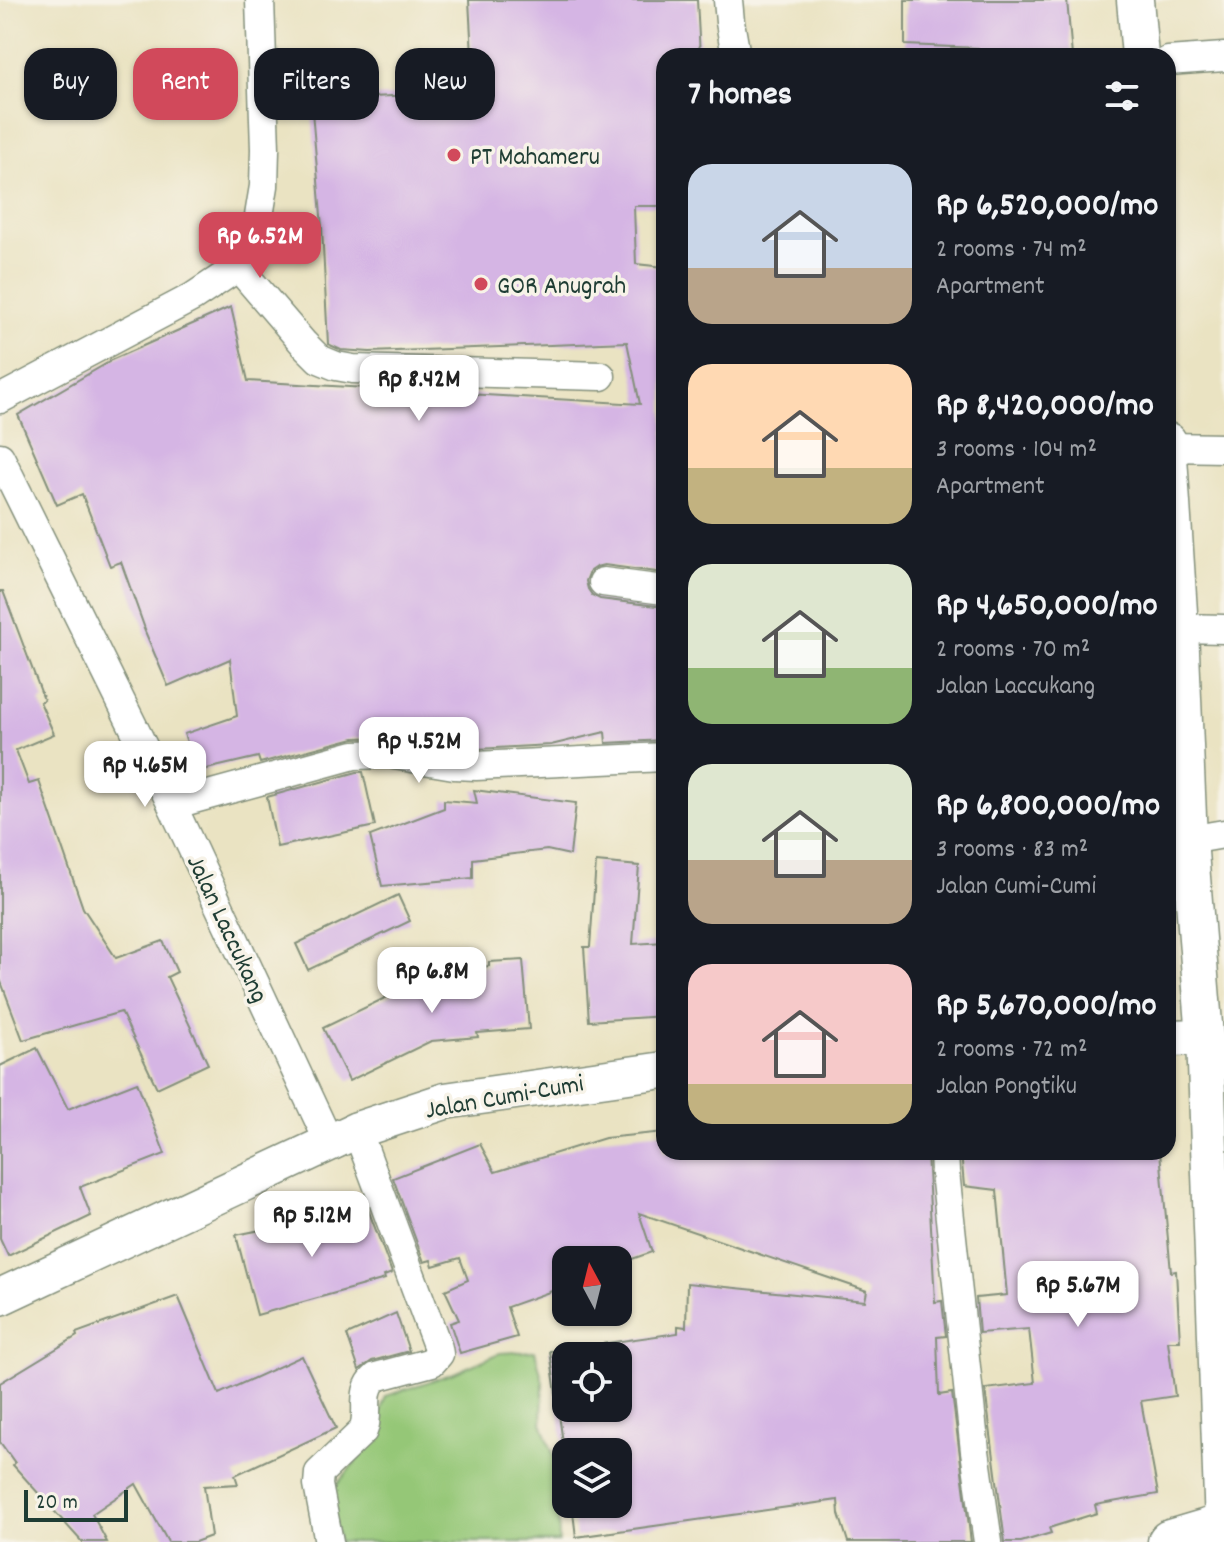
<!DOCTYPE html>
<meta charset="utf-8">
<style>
body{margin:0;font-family:Dekko,sans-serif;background:#242831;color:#f1f3f6;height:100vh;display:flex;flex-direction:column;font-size:30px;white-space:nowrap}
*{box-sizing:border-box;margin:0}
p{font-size:26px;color:#9ea1a6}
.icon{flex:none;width:44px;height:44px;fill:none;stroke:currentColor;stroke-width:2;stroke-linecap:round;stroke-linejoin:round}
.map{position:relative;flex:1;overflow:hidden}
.drawer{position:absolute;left:656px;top:48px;width:520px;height:1112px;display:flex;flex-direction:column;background:#171b24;border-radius:24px;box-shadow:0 2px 6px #0004}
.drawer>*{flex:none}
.hud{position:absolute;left:24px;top:48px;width:512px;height:72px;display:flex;gap:16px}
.needle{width:52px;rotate:353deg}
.tools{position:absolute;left:552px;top:1246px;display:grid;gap:16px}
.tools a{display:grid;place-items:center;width:80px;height:80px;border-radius:16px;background:#171b24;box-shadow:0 2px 6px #0004;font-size:40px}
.scale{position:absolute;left:24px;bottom:20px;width:104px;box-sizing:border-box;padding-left:8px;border:4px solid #1f3d34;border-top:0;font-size:22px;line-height:28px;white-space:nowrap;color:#1f3d34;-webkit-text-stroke:6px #f7f3e8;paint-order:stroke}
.price{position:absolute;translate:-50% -68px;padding:0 18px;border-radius:16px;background:#fff;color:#222;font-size:26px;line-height:52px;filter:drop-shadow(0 2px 4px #0008)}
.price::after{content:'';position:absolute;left:50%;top:48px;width:24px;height:18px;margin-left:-12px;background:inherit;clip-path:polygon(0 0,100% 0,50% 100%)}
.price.selected{background:#d1495b;color:#fff}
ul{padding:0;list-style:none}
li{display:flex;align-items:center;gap:24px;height:200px;padding:0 32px}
li span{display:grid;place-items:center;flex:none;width:224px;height:160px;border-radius:24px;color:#555}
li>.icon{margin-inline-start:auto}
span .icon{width:96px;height:96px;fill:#fffc;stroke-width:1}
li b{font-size:34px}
h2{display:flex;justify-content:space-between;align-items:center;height:96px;padding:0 32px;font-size:34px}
.tag{padding:0 28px;border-radius:24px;background:#171b24;box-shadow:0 2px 6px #0004;font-size:28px;line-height:72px}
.tag.selected{background:#d1495b;color:#fff}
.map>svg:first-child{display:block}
</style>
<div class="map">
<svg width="1224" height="1542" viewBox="0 0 1224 1542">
<rect width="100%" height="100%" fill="#f7f3e8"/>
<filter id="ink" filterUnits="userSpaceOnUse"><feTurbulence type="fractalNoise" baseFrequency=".0125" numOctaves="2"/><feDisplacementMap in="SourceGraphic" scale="16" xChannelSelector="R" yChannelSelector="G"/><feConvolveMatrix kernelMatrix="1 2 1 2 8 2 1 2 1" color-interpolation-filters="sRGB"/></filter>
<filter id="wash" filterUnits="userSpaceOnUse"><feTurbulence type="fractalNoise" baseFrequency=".006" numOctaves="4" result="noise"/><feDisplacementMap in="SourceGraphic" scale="32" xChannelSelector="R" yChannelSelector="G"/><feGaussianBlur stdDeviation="1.8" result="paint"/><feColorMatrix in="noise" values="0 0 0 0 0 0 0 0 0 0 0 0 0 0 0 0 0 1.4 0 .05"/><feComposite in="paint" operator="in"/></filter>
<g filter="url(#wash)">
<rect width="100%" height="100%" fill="#eae3c2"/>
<polygon fill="#95c777" stroke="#5a8256" stroke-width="2" points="535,1351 543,1382 542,1423 557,1465 559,1542 339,1542 329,1494 367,1448 386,1396 454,1373 500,1353"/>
<g id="blocks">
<g fill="#d5b5e4" fill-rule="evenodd">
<polygon points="469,0 697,0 700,56 664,56 664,206 634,206 636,264 664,267 664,573 604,565 596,567 590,571 586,581 588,589 592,595 600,599 664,607 664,740 606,743 605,732 551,745 476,749 467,749 465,739 409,740 388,737 354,738 260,763 258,757 198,771 184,734 237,716 230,659 168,686 144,629 145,629 121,562 110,566 82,494 57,505 18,415 109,362 109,361 231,307 248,381 640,404 627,342 370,352 341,350 328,344 322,227 311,100 474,92"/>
<polygon points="905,0 1067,0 1072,56 979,56 978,48 905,45"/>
<polygon points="0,591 3,591 44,700 40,702 54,734 16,750 29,784 39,781 83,908 116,958 163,941 177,972 167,977 208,1064 157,1088 121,1012 23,1040 0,979"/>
<polygon points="357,772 363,772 375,826 277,847 267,797"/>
<polygon points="474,790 576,803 570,855 547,850 473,859 473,878 382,886 370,836 444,808 444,800 477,803"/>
<polygon points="596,862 639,866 633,944 664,942 664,1016 589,1021 584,947 590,947"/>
<polygon points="398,895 410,921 308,970 296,944"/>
<polygon points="523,960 529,1029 477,1033 478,1037 431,1041 349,1081 323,1028 418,982 413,974 489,966 489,962"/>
<polygon points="37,1048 68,1109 137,1082 165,1154 80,1187 91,1216 8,1256 0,1239 0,1066"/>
<path d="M664,1132V1152H927L935,1302L942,1301L946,1336L937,1337L939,1395L952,1393L971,1542H848L839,1514L838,1500L576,1537L572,1504H618V1452H566V1464L550,1351L678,1333V1326L686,1327L687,1283L865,1301L867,1291L639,1213L652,1252L618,1264V1260H566V1286L507,1307L517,1337L460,1353L450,1323L459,1320L445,1290L468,1280L460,1258L433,1266L431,1260L424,1262L393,1178L480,1144L495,1172L605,1138ZM566,1356H618V1408H566Z"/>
<polygon points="961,1152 1160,1152 1171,1272 1176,1271 1180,1341 1168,1341 1175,1396 1141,1401 1158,1494 1095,1505 1097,1513 1049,1528 1051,1533 1021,1542 1005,1542 985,1389 1035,1383 1029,1329 979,1333 976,1298 1007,1295 997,1190 964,1186"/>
<polygon points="366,1204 392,1273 384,1276 385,1279 257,1315 236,1235 325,1217"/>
<polygon points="178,1296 219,1394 302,1356 336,1428 235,1475 238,1484 204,1486 211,1536 195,1542 168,1542 136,1484 92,1514 107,1542 82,1542 13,1465 15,1463 0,1442 0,1383 77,1336 76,1333"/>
<polygon points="396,1313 409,1351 372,1361 359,1370 347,1335"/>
</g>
</g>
</g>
<g filter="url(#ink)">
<use href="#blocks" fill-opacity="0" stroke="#84907b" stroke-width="2"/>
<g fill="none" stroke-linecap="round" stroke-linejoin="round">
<defs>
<g id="minor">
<polyline points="728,0 730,22 736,56"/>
<polyline points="1168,61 1224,57"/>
<polyline points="238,267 304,344 319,359 336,366 353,369 601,376"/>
<polyline points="0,399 193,297 238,267 252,241 259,216 264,186 265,149 260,0"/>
<polyline points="1168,447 1224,448"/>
<polyline points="0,457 172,805 329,1142"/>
<polyline points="603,582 664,590"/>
<polyline points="1180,628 1224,629"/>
<polyline points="172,805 354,755 388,754 454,765 476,766 664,757"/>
<polyline points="1189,840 1224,834"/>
<polyline points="944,1152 945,1172 975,1451 988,1542"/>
<path d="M329,1542L318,1485L319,1473L363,1431C371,1413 359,1391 376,1377L432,1362L439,1354L438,1348L357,1130"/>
</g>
<g id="tertiary">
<polyline points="1135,0 1140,56"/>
<polyline points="1168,441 1180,628 1189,840 1205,1037 1223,1526"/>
<polyline points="1168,1038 1205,1037"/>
<polyline points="0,1297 357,1130 445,1101 664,1070"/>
</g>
<polyline id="trunk" points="1170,1542 1224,1526"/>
</defs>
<use href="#minor" stroke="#84907b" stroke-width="31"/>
<use href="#tertiary" stroke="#84907b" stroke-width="39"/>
<use href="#trunk" stroke="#84907b" stroke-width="47"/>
<use href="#minor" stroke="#fff" stroke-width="28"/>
<use href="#tertiary" stroke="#fff" stroke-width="36"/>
<use href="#trunk" stroke="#fff" stroke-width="44"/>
</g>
</g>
<g fill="#d1495b" stroke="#f7f3e8" stroke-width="3">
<circle cx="454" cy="155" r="8"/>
<circle cx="481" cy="284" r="8"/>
</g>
<g text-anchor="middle" stroke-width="7" stroke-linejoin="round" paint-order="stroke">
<g font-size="26" fill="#1f3d34" stroke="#f7f3e8" text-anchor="start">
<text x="470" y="164">PT Mahameru</text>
<text x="497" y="293">GOR Anugrah</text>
</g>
<g font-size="26" fill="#1f3d34" stroke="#f7f3e8">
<text transform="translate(229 928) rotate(65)" y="9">Jalan Laccukang</text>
<text transform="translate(504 1095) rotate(-10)" y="9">Jalan Cumi-Cumi</text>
</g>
</g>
</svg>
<div class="tools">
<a><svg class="needle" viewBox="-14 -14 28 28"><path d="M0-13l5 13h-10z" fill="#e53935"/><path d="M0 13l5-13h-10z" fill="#9ea1a6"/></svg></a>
<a><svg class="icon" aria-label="locate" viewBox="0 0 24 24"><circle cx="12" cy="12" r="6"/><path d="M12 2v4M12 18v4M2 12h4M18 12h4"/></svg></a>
<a><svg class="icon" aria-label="layers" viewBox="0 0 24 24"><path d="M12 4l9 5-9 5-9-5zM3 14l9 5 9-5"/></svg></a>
</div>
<div class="scale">20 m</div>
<b class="price selected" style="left:260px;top:280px">Rp 6.52M</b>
<b class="price" style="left:419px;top:423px">Rp 8.42M</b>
<b class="price" style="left:419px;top:785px">Rp 4.52M</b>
<b class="price" style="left:145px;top:809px">Rp 4.65M</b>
<b class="price" style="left:432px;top:1015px">Rp 6.8M</b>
<b class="price" style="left:312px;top:1259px">Rp 5.12M</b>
<b class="price" style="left:1078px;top:1329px">Rp 5.67M</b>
<div class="hud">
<a class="tag">Buy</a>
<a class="tag selected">Rent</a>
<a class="tag">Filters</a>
<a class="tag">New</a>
</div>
<section class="drawer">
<h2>7 homes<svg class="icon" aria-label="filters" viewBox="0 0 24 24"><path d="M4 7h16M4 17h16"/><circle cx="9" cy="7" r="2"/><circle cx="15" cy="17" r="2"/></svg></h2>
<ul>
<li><span style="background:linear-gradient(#c9d6e8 65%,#b9a48a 0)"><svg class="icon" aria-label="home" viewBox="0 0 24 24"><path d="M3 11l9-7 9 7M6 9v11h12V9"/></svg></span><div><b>Rp 6,520,000/mo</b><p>2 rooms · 74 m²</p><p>Apartment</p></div></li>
<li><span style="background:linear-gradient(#ffd9b3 65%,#c2b280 0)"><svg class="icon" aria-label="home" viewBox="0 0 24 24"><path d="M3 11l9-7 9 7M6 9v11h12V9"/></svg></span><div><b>Rp 8,420,000/mo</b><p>3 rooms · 104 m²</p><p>Apartment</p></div></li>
<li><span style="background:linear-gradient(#dfe7d0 65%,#8fb573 0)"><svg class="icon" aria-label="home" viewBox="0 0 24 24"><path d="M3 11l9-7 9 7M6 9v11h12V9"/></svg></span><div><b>Rp 4,650,000/mo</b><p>2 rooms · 70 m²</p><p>Jalan Laccukang</p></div></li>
<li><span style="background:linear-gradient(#dfe7d0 60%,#b9a48a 0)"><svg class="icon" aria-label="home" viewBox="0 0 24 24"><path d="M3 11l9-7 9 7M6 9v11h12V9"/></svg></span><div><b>Rp 6,800,000/mo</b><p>3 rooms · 83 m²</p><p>Jalan Cumi-Cumi</p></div></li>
<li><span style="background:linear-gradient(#f6c9c9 75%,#c2b280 0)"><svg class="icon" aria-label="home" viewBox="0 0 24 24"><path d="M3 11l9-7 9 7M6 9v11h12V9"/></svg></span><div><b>Rp 5,670,000/mo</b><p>2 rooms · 72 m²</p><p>Jalan Pongtiku</p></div></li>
</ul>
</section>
</div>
